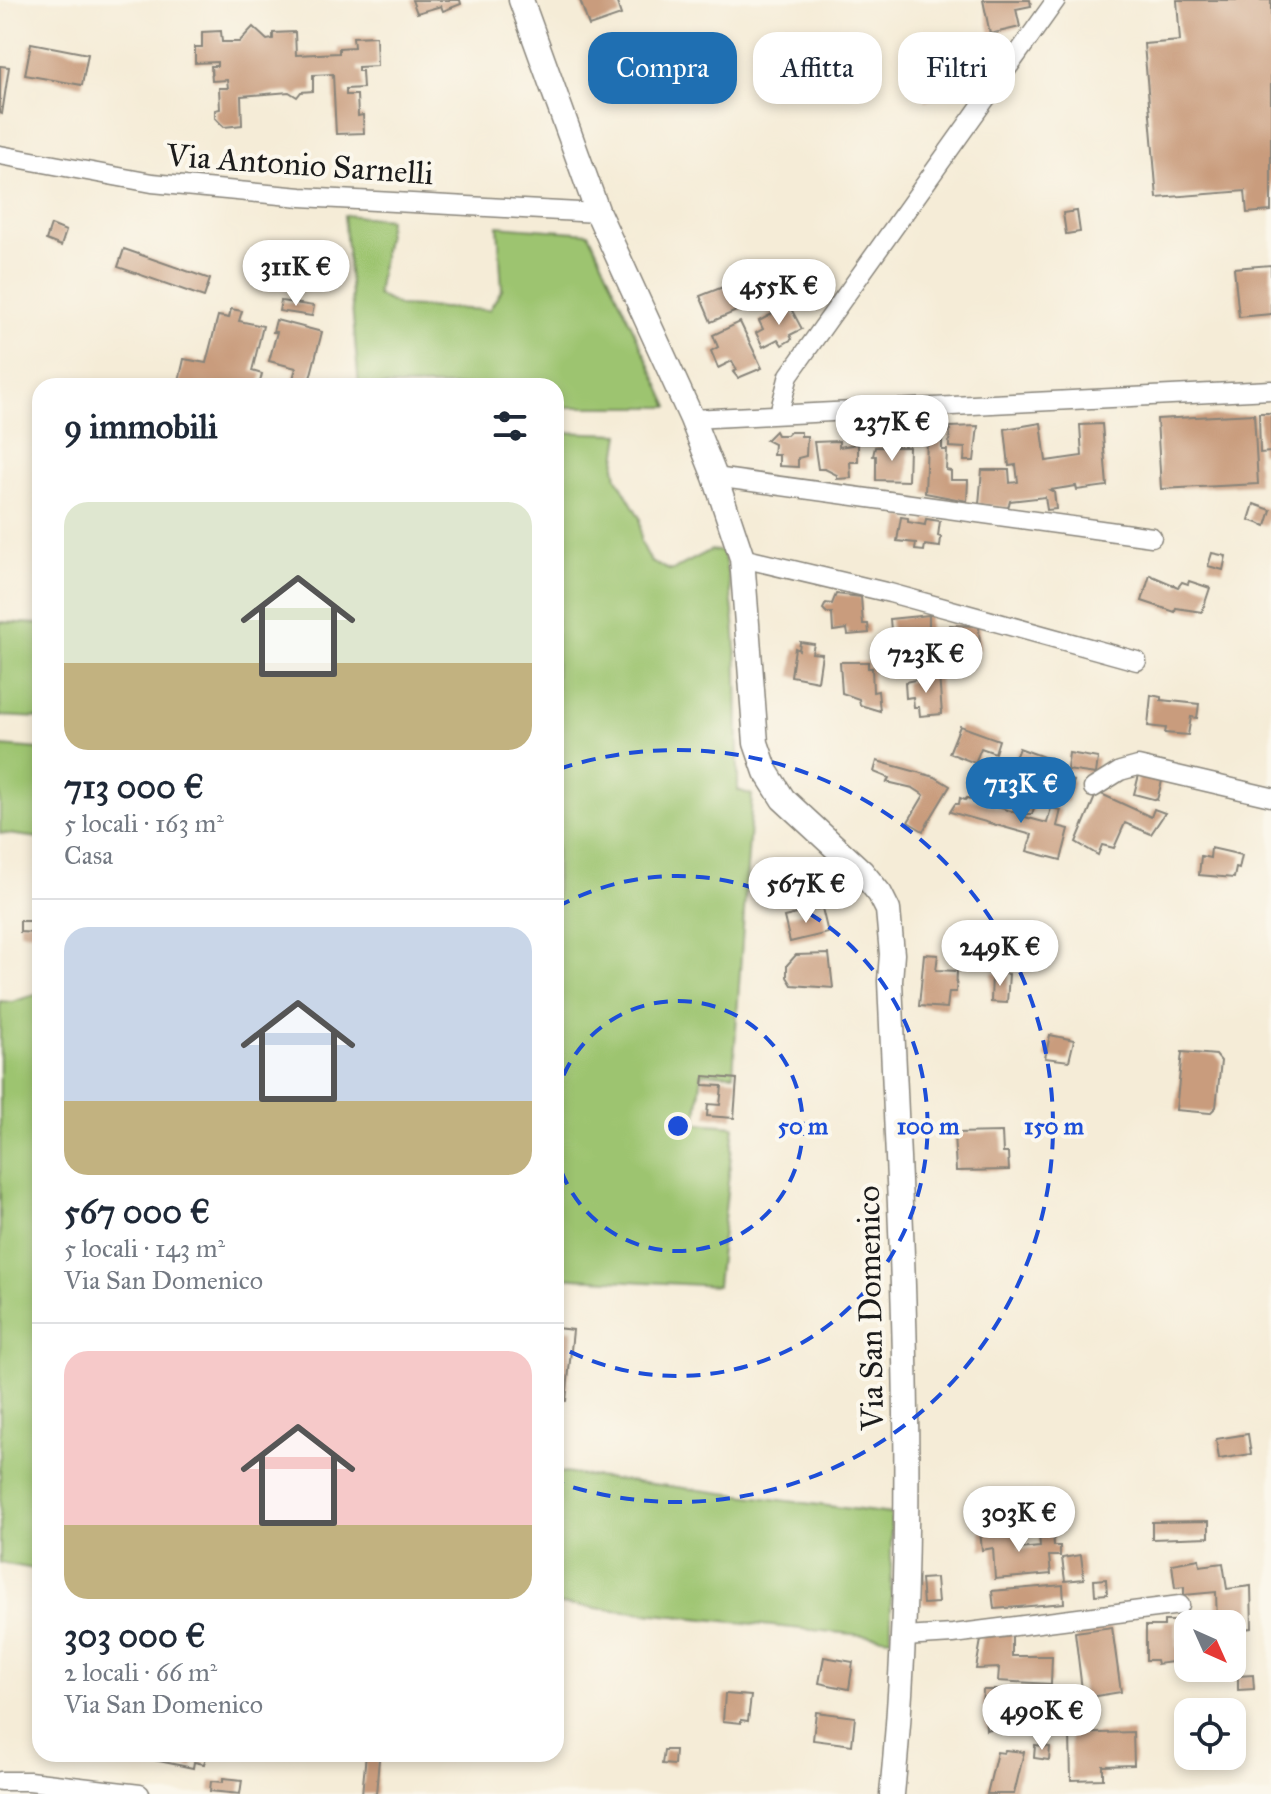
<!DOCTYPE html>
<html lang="it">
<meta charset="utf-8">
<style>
body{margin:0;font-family:"IM FELL Great Primer",serif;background:#f6f6f7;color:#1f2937;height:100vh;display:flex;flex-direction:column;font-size:30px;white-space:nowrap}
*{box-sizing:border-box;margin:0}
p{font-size:26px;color:#747a83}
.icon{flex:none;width:44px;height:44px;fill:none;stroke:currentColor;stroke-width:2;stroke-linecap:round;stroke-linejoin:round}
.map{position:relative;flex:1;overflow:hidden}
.sheet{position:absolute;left:32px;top:378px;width:532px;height:1384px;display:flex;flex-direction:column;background:#fff;border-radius:24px;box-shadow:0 4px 12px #0003}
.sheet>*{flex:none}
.hud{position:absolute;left:588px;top:32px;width:562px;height:72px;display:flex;gap:16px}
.needle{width:52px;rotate:135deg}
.controls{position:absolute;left:1174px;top:1610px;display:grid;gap:16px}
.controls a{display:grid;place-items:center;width:72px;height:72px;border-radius:16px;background:#fff;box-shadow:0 4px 12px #0003;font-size:40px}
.price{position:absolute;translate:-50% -68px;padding:0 18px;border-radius:28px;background:#fff;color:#222;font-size:26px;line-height:52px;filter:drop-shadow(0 2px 4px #0008)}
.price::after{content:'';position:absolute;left:50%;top:48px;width:24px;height:18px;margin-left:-12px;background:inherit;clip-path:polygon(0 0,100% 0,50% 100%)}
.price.on{background:#1f6fb2;color:#fff}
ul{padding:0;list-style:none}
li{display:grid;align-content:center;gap:16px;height:424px;padding:0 32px}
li+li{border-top:2px solid #e0e1e3}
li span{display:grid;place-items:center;height:248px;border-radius:24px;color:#555}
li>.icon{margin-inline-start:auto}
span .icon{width:144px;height:144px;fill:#fffc;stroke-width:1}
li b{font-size:34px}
h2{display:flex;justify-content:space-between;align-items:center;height:96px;padding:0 32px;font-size:34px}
.tag{padding:0 28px;border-radius:24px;background:#fff;box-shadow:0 4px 12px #0003;font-size:28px;line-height:72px}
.tag.on{background:#1f6fb2;color:#fff}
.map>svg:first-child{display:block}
</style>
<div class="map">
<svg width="1271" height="1794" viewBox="0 0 1271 1794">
<rect width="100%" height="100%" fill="#fbf7ec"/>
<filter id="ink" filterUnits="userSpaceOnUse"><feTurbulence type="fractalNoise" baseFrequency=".0125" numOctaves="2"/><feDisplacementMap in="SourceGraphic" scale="16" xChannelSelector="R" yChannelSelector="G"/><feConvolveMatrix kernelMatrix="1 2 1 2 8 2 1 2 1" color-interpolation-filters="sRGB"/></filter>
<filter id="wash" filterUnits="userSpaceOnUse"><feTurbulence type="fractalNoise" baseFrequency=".006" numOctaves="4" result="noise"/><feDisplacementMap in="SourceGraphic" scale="32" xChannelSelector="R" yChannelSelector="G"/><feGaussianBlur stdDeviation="1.8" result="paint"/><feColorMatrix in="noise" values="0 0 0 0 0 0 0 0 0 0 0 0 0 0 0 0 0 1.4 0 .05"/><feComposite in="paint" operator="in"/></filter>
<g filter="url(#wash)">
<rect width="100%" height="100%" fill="#f5ecd7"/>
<g fill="#9dc470" stroke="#5c7046" stroke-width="2">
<polygon points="344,215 389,219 377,295 399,306 489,310 502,289 498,226 589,233 669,407 556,407 556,386 359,386"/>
<path d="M556,432L620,434L615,466L617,478L640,518L641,542L651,562L671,571L711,550L723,552C741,625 737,714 738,790L752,795L733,1074L702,1073L696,1123L734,1126L717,1286L556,1277Z"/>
<polygon points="0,622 40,624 40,718 0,716"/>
<polygon points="0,746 40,749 40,838 0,833"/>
<polygon points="40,993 40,1570 0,1563 0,1001 12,1002"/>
<polygon points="556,1472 891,1514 891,1638 556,1604"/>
</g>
<g id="blocks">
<g fill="#c99c7d">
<polygon points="412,0 460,0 461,4 443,11 441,6 417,13"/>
<polygon points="580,0 616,0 621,15 589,26"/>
<polygon points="983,0 1030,0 1031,6 1016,9 1020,27 990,34"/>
<polygon points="1177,0 1271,0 1271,211 1247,213 1245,191 1157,198 1144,44 1180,41"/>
<polygon points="253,27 267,40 273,39 273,33 295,32 296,55 339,53 339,48 354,47 353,37 376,36 377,66 358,67 358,71 362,71 363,88 346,89 346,95 357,95 358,116 363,115 364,133 336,134 333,74 313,75 313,91 301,92 297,97 289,92 241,96 242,125 224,127 215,118 215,110 220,109 219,88 228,88 227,80 212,81 211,66 217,66 217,62 195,63 195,47 202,47 202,32 221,31 222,42 239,42"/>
<polygon points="31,43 88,54 82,85 25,75"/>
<polygon points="943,49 953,95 925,101 915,55"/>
<polygon points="0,66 9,67 2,114 0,113"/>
<polygon points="1077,211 1080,232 1066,234 1063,213"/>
<polygon points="51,225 66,231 61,246 46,240"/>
<polygon points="124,249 210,279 204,297 118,267"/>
<polygon points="1271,265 1271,314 1239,317 1234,268"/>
<polygon points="738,281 748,306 711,322 700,296"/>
<polygon points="281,301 314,306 312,316 279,311"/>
<polygon points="789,305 802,329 790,335 792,339 782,345 778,339 763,347 756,333 763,329 759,321"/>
<polygon points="231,309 242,311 239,321 263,326 252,371 262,374 259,386 178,386 184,359 206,363 218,316 229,318"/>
<polygon points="276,320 322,332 308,386 291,386 296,368 269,361 277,332 273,332"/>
<polygon points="740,322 762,368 738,378 733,372 737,370 732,361 718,368 711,351 718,347 713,335"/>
<polygon points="1259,413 1271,413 1271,452 1260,453"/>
<polygon points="1254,414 1258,484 1161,489 1157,419"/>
<polygon points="1041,423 1046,461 1082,456 1080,425 1102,424 1107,486 1077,490 1076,486 1050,490 1054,492 1056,509 1047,510 1045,497 1010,501 1008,508 979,504 982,470 1009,470 1010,483 1018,482 1016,465 1009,466 1005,429"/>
<polygon points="978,426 974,461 964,461 965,448 949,447 950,427"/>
<polygon points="775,431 777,435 787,435 790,432 801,432 801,436 807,436 806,456 798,458 798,467 779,466 779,455 773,455 774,444 766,440"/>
<polygon points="839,441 839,447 858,444 858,462 850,462 851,478 837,479 837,475 825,469 818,469 814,442"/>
<polygon points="927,441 942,441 942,450 947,450 946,470 951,471 951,480 968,480 967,501 925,493"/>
<polygon points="875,447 909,447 908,481 876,480 876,456 873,456"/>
<polygon points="1254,504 1271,510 1266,526 1249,520"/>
<polygon points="901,517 908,518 908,522 925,525 926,519 940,521 938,536 941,537 940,547 925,545 924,551 915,550 916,543 897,541"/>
<polygon points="1212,553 1226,556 1223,570 1208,566"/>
<polygon points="1150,575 1178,587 1182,582 1188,584 1189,581 1210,588 1202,612 1176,608 1175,612 1142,601"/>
<polygon points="836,594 861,597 863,624 868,624 869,633 848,635 847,629 833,631 832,613 827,613 823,609 826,603 832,604"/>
<polygon points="929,615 929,629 934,630 936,649 893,656 890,639 897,638 896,630 891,630 890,619"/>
<polygon points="950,625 979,626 980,650 949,650"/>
<polygon points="800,642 814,644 812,653 822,654 818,681 791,676 795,648 799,650"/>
<polygon points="840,662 868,662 868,668 872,668 873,692 878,691 880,711 860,705 859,699 842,693"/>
<polygon points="939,675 942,714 920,716 919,707 914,707 913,697 906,698 905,682"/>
<polygon points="1151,695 1161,697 1161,700 1199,704 1197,718 1191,717 1188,735 1165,733 1166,728 1148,726"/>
<polygon points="960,726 999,740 995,753 981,748 975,763 949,753"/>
<polygon points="1019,748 1055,761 1050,775 1074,781 1067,802 1032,793 1039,770 1014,760"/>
<polygon points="1069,753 1098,758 1096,774 1067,770"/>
<polygon points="877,761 935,777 950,786 923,831 908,822 924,795 913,788 887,782 889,778 874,772"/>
<polygon points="1139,775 1162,781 1157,800 1134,794"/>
<polygon points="1097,792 1151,817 1154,809 1165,813 1151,834 1125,823 1114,848 1102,845 1098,855 1076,842"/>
<polygon points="960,798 965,800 967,798 1017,813 1021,801 1035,805 1032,814 1026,814 1025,817 1047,823 1051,808 1061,810 1057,826 1069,829 1061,860 1027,851 1032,835 950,812 955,804 959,804"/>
<polygon points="1211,848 1242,855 1239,869 1236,868 1234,878 1199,875 1201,856 1210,858"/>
<polygon points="822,908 828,933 790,942 784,917"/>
<polygon points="20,921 35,921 35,933 20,932"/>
<polygon points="829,954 833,988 792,985 787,977 787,965 796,955"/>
<polygon points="924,954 938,955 936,970 957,971 956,992 949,992 947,1008 919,1006"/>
<polygon points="992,973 1009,974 1007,1003 991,1002"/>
<polygon points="1050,1035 1074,1040 1069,1061 1045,1058"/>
<polygon points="1182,1052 1216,1055 1221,1061 1216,1107 1210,1113 1176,1110"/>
<polygon points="704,1076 737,1079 734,1118 707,1116 708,1104 720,1105 722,1086 703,1085"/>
<polygon points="1002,1132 1003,1153 1008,1153 1009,1170 956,1171 954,1133"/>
<polygon points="556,1328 573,1330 566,1401 556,1400"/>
<polygon points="1248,1434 1251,1454 1219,1459 1216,1439"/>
<polygon points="1209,1521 1209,1537 1152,1539 1152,1522"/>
<polygon points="1017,1528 1019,1549 1040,1547 1039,1534 1053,1532 1054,1546 1060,1546 1060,1556 1049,1556 1051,1574 995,1579 993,1548 982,1550 980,1531"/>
<polygon points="1081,1555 1084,1579 1065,1581 1062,1558"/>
<polygon points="1199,1559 1200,1566 1223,1563 1227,1589 1251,1586 1252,1628 1242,1629 1243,1643 1232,1644 1232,1624 1217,1624 1216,1592 1184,1595 1184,1587 1175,1588 1172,1564"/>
<polygon points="936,1578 938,1603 923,1604 921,1579"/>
<polygon points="1106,1579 1107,1594 1095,1595 1094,1580"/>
<polygon points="1063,1585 1064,1603 994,1609 992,1591"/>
<polygon points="1164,1621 1176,1621 1176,1647 1180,1647 1180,1661 1157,1664 1156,1660 1146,1660 1146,1626 1164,1626"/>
<polygon points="1112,1627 1121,1692 1083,1698 1075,1632"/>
<polygon points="1012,1632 1012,1656 1052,1656 1051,1684 998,1681 999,1668 976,1669 982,1634"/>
<polygon points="824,1657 853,1662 849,1689 819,1683"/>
<polygon points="1253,1675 1254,1689 1238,1690 1238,1676"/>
<polygon points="983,1690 1013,1690 1014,1724 986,1730 985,1707 982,1707"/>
<polygon points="725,1694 751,1696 748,1721 741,1720 741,1723 723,1721"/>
<polygon points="816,1712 855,1717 852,1745 813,1740"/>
<polygon points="1059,1719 1058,1733 1044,1734 1044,1721"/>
<polygon points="1133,1732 1134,1765 1103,1766 1103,1779 1071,1780 1070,1734"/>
<polygon points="1035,1745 1050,1747 1049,1760 1034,1758"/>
<polygon points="664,1750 675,1750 674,1765 662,1764"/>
<polygon points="1005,1750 1024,1752 1014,1794 987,1794 997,1752 1004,1753"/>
<polygon points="156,1754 207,1754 204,1764 194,1762 193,1768 154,1760"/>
<polygon points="366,1754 375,1754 379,1759 376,1794 362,1794"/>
<polygon points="223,1778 242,1780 240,1794 210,1791 211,1781 223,1782"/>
</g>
</g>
</g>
<g filter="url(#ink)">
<use href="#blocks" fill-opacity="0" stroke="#88847a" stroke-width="2"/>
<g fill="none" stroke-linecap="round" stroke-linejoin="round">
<defs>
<g id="minor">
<polyline points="0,155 152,183 301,197 598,213"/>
<polyline points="779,413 789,375 1056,0"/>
<polyline points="692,419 1271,390"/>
<polyline points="715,477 1152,537"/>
<polyline points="742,558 890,593 1137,661"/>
<polyline points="1093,788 1120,771 1138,766 1271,797"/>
<polyline points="904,1637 953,1634 1180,1605"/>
<polyline points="0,1781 29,1781 140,1794"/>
</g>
<path id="tertiary" d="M521,0L598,213L692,419L715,477L742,558L756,743L766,772L783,799L862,872L880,894L888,910L892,954L890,981C902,1252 919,1524 892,1794"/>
</defs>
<use href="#minor" stroke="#88847a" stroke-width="21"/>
<use href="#tertiary" stroke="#88847a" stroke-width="27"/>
<use href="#minor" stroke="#fff" stroke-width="18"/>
<use href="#tertiary" stroke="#fff" stroke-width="24"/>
</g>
</g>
<g fill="none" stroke="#1d4ed8" stroke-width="4" stroke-dasharray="14 10">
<path d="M556 1098A125 125 0 1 1 556 1154"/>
<path d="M557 907A250 250 0 1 1 557 1345"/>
<path d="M559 769A376 376 0 1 1 559 1483"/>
</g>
<g text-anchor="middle" stroke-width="8" stroke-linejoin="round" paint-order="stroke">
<g font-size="32" fill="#1c1c1c" stroke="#fbf7ec">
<text transform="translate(300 164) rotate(4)" y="11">Via Antonio Sarnelli</text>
<text transform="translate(870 1308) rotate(-91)" y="11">Via San Domenico</text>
</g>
</g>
<circle cx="678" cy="1126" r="12" fill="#1d4ed8" stroke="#fbf7ec" stroke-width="4"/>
<g font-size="24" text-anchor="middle" font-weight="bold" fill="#1d4ed8" stroke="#fbf7ec" stroke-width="8" stroke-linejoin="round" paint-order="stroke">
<text x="803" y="1134">50 m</text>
<text x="928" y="1134">100 m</text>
<text x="1054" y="1134">150 m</text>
</g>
</svg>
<div class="controls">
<a><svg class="needle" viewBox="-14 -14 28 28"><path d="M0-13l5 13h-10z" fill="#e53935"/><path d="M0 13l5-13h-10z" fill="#747a83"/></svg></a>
<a><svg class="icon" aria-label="locate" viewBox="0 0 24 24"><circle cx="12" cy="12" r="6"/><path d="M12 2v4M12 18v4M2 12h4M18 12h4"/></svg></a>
</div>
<b class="price" style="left:296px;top:308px">311K €</b>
<b class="price" style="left:779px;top:327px">455K €</b>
<b class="price" style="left:892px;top:463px">237K €</b>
<b class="price" style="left:926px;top:695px">723K €</b>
<b class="price on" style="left:1021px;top:825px">713K €</b>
<b class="price" style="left:806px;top:925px">567K €</b>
<b class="price" style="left:1000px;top:988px">249K €</b>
<b class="price" style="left:1019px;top:1554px">303K €</b>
<b class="price" style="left:1042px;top:1752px">490K €</b>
<div class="hud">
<a class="tag on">Compra</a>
<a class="tag">Affitta</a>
<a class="tag">Filtri</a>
</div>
<section class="sheet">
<h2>9 immobili<svg class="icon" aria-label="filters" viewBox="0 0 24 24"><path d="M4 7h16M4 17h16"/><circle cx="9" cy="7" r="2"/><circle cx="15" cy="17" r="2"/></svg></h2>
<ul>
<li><span style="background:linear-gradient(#dfe7d0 65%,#c2b280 0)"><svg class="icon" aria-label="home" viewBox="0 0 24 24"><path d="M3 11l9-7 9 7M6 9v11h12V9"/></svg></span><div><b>713 000 €</b><p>5 locali · 163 m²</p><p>Casa</p></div></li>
<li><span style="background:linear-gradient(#c9d6e8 70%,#c2b280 0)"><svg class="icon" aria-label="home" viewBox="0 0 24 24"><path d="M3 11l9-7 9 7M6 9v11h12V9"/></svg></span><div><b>567 000 €</b><p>5 locali · 143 m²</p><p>Via San Domenico</p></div></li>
<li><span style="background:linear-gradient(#f6c9c9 70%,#c2b280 0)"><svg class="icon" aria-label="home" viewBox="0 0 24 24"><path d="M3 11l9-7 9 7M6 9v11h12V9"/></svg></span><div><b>303 000 €</b><p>2 locali · 66 m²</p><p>Via San Domenico</p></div></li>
</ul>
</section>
</div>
